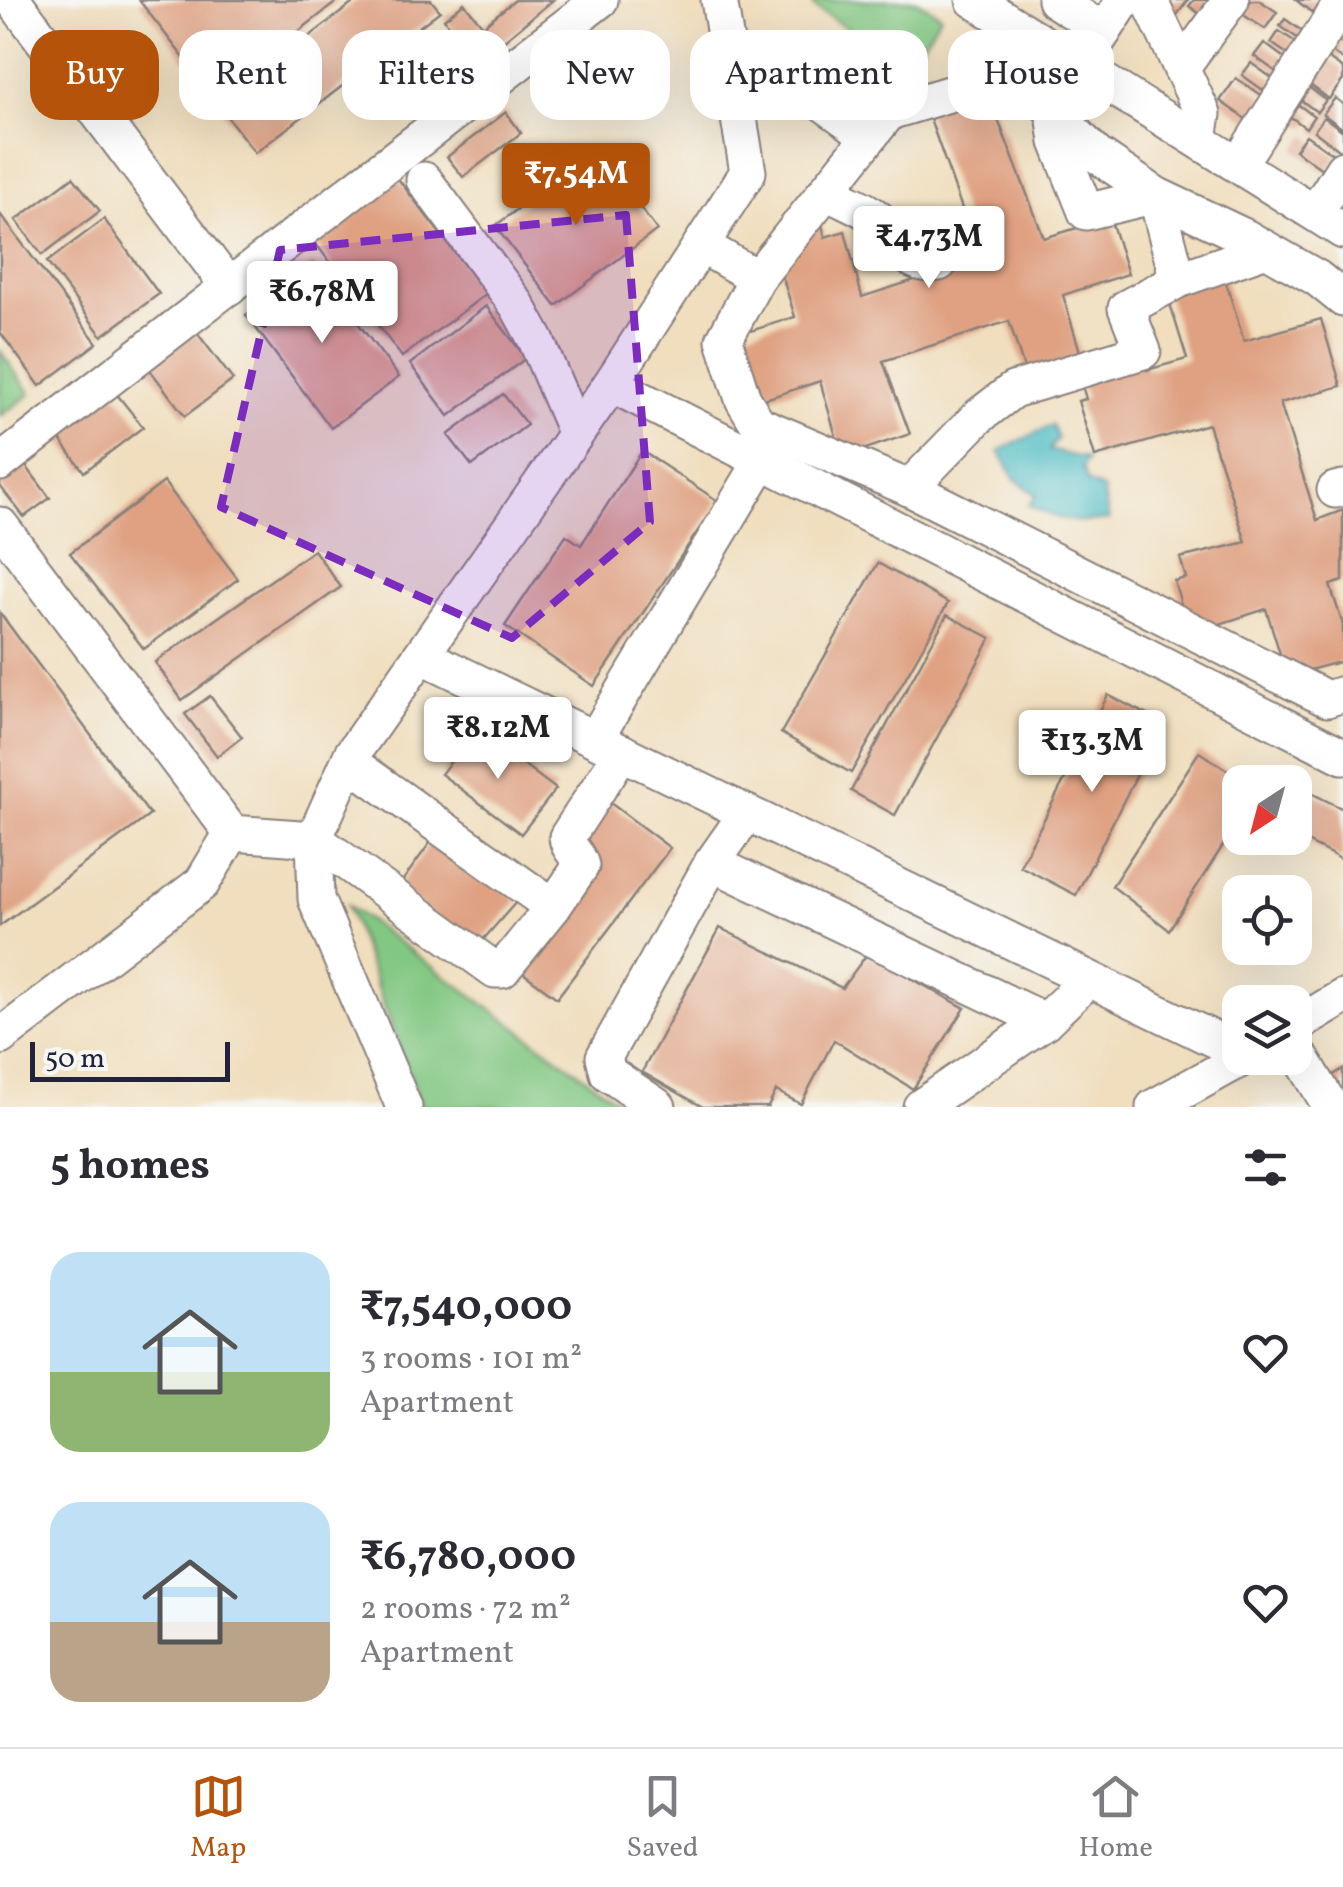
<!DOCTYPE html>
<meta charset="utf-8">
<style>
body{margin:0;font-family:Vollkorn,serif;background:#f7f7f7;color:#2b2b33;height:100vh;display:flex;flex-direction:column;font-size:38px;white-space:nowrap}
*{box-sizing:border-box;margin:0}
p{font-size:32px;color:#7c7c81}
.icon{flex:none;width:55px;height:55px;fill:none;stroke:currentColor;stroke-width:2;stroke-linecap:round;stroke-linejoin:round}
.map{position:relative;height:1107px;overflow:hidden}
.sheet{display:flex;flex-direction:column;background:#fff;flex:1}
.sheet>*{flex:none}
.guide{position:absolute;left:30px;top:30px;width:1285px;height:90px;display:flex;gap:20px}
.needle{width:65px;rotate:216deg}
.fabs{position:absolute;left:1222px;top:765px;display:grid;gap:20px}
.fabs a{display:grid;place-items:center;width:90px;height:90px;border-radius:20px;background:#fff;box-shadow:0 10px 40px #0002;font-size:50px}
.scale{position:absolute;left:30px;bottom:25px;width:200px;box-sizing:border-box;padding-left:10px;border:5px solid #22223b;border-top:0;font-size:28px;line-height:35px;white-space:nowrap;color:#22223b;-webkit-text-stroke:8px #f6f6f2;paint-order:stroke}
.price{position:absolute;translate:-50% -85px;padding:0 22px;border-radius:10px;background:#fff;color:#222;font-size:32px;line-height:65px;filter:drop-shadow(0 2px 5px #0008)}
.price::after{content:'';position:absolute;left:50%;top:60px;width:30px;height:22px;margin-left:-15px;background:inherit;clip-path:polygon(0 0,100% 0,50% 100%)}
.price.current{background:#b45309;color:#fff}
ul{padding:0;list-style:none}
li{display:flex;align-items:center;gap:30px;height:250px;padding:0 50px}
li span{display:grid;place-items:center;flex:none;width:280px;height:200px;border-radius:30px;color:#555}
li>.icon{margin-inline-start:auto}
span .icon{width:120px;height:120px;fill:#fffc;stroke-width:1}
li b{font-size:42px}
h2{display:flex;justify-content:space-between;align-items:center;height:120px;padding:0 50px;font-size:42px}
.pill{padding:0 35px;border-radius:30px;background:#fff;box-shadow:0 10px 40px #0002;font-size:35px;line-height:90px}
.pill.current{background:#b45309;color:#fff}
.menu{display:flex;justify-content:space-around;align-items:center;height:140px;border-top:2px solid #e1e1e2;background:#fff;font-size:28px;color:#7c7c81}
.menu a{display:grid;justify-items:center;gap:5px}
.menu .current{color:#b45309}
.map>svg:first-child{display:block}
</style>
<div class="map">
<svg width="1343" height="1107" viewBox="0 0 1343 1107">
<rect width="100%" height="100%" fill="#f6f6f2"/>
<filter id="ink" filterUnits="userSpaceOnUse"><feTurbulence type="fractalNoise" baseFrequency=".01" numOctaves="2"/><feDisplacementMap in="SourceGraphic" scale="20" xChannelSelector="R" yChannelSelector="G"/><feConvolveMatrix kernelMatrix="1 2 1 2 8 2 1 2 1" color-interpolation-filters="sRGB"/></filter>
<filter id="wash" filterUnits="userSpaceOnUse"><feTurbulence type="fractalNoise" baseFrequency=".0048" numOctaves="4" result="noise"/><feDisplacementMap in="SourceGraphic" scale="40" xChannelSelector="R" yChannelSelector="G"/><feGaussianBlur stdDeviation="2.25" result="paint"/><feColorMatrix in="noise" values="0 0 0 0 0 0 0 0 0 0 0 0 0 0 0 0 0 1.4 0 .05"/><feComposite in="paint" operator="in"/></filter>
<g filter="url(#wash)">
<rect width="100%" height="100%" fill="#f0debe"/>
<g fill="#82c782" stroke="#52745e" stroke-width="2.5">
<polygon points="816,0 916,0 941,15 908,67 813,6"/>
<polygon points="0,351 31,394 0,416"/>
<polygon points="347,905 626,1107 421,1107"/>
</g>
<path fill="#4cbbc3" stroke="#376e7f" stroke-width="2.5" d="M1052,425L1058,438L1049,450L1087,459L1082,468L1088,483L1103,489L1109,520C1079,524 1055,521 1029,505L1036,495L1015,479L999,451Z"/>
<g id="blocks">
<g fill="#dfa182">
<polygon points="139,0 339,0 214,97"/>
<polygon points="357,0 431,0 440,11 255,153 219,106"/>
<polygon points="515,0 553,0 479,61 444,19 464,3 483,26"/>
<polygon points="1161,0 1188,0 1177,15 1159,2"/>
<polygon points="1194,0 1207,0 1218,8 1208,20 1189,6"/>
<polygon points="1251,0 1259,0 1277,12 1265,29 1242,14"/>
<polygon points="1296,0 1320,0 1329,7 1320,19"/>
<polygon points="1285,19 1305,33 1300,40 1280,26"/>
<polygon points="1279,31 1303,47 1295,59 1271,43"/>
<polygon points="1330,35 1343,45 1343,60 1323,46"/>
<polygon points="1264,43 1291,63 1282,76 1254,56"/>
<polygon points="1316,50 1343,69 1343,80 1329,99 1298,76"/>
<polygon points="1251,63 1279,83 1270,95 1242,75"/>
<polygon points="1236,78 1266,98 1250,122 1220,101"/>
<polygon points="1299,80 1326,100 1317,112 1290,92"/>
<polygon points="985,86 1044,238 1110,218 1128,274 1063,295 1084,365 1028,381 1009,321 883,361 910,434 842,457 820,381 747,405 728,338 795,317 776,256 790,240 822,225 825,237 845,231 862,297 980,259 925,105"/>
<polygon points="1289,98 1314,116 1306,128 1281,110"/>
<polygon points="1335,98 1343,104 1343,129 1323,114"/>
<polygon points="506,112 521,133 463,177 447,157"/>
<polygon points="1324,117 1343,131 1343,153 1314,131"/>
<polygon points="1306,135 1337,157 1326,172 1295,150"/>
<polygon points="596,150 657,230 556,306 495,226"/>
<polygon points="396,176 486,294 402,357 313,240"/>
<polygon points="73,177 100,211 42,255 16,220"/>
<polygon points="0,214 97,343 40,386 0,332"/>
<polygon points="104,219 159,294 102,336 47,262"/>
<polygon points="313,264 399,377 331,428 246,315"/>
<polygon points="1224,276 1244,341 1321,319 1341,386 1280,403 1317,520 1343,510 1343,581 1330,585 1343,625 1343,661 1287,676 1266,609 1201,630 1196,613 1185,617 1174,581 1186,578 1180,558 1246,542 1208,424 1095,457 1078,401 1086,399 1079,375 1142,356 1147,370 1187,359 1167,294"/>
<polygon points="486,306 526,358 449,416 410,364"/>
<polygon points="192,326 233,380 185,416 144,362"/>
<polygon points="111,387 143,427 84,472 53,430"/>
<polygon points="503,394 527,425 472,466 448,435"/>
<polygon points="642,451 718,501 594,686 505,626 566,535 581,545"/>
<polygon points="23,462 50,498 24,517 0,486 0,479"/>
<polygon points="164,482 238,579 144,649 70,553"/>
<polygon points="314,550 341,587 182,700 155,662"/>
<polygon points="878,563 948,603 851,773 781,733"/>
<polygon points="0,613 150,815 0,926"/>
<polygon points="947,615 991,638 895,815 851,791"/>
<polygon points="1108,695 1163,723 1076,895 1020,866"/>
<polygon points="210,696 242,737 217,756 185,714"/>
<polygon points="476,729 556,789 521,834 441,774"/>
<polygon points="1199,752 1246,782 1240,782 1240,819 1169,930 1112,886"/>
<polygon points="1295,785 1343,809 1343,860 1295,836"/>
<polygon points="605,799 670,848 557,998 515,967 571,844"/>
<polygon points="435,836 517,901 474,950 398,887"/>
<polygon points="720,928 842,988 867,954 965,1008 913,1089 834,1040 801,1104 776,1091 768,1107 703,1107 642,1072"/>
<polygon points="1343,1069 1343,1106 1327,1079"/>
</g>
</g>
</g>
<g filter="url(#ink)">
<use href="#blocks" fill-opacity="0" stroke="#89807c" stroke-width="2.5"/>
<g fill="none" stroke-linecap="round" stroke-linejoin="round">
<defs>
<g id="minor">
<polyline points="13,0 229,287"/>
<polyline points="974,0 1343,231"/>
<polyline points="1055,0 1104,31"/>
<polyline points="1153,0 1152,6 1203,114 1199,139"/>
<polyline points="1081,66 1124,0"/>
<polyline points="1181,68 1231,0"/>
<polyline points="802,88 869,136"/>
<polyline points="1249,148 1343,1"/>
<polyline points="424,180 517,305 536,340 576,434"/>
<path d="M827,191C841,199 857,205 871,214C899,230 897,270 939,263"/>
<polyline points="1324,199 1343,169"/>
<polyline points="701,245 757,278"/>
<polyline points="1178,280 1266,249"/>
<polyline points="1343,299 1317,278 1245,237 1156,195 1097,155 1039,97 1017,81 998,79 889,112 757,278 724,340 743,399 758,424 909,488 1327,699 1343,694"/>
<polyline points="611,384 1343,756"/>
<polyline points="0,463 600,0"/>
<polyline points="909,488 978,417 1013,390 1143,351 1126,308 1178,280 1156,195 1086,212 1058,142 1054,113"/>
<polyline points="1335,490 1343,488"/>
<polyline points="0,525 232,833 314,839 495,970 502,970 553,907 349,762"/>
<polyline points="423,656 1240,1052"/>
<polyline points="595,739 762,461"/>
<polyline points="712,863 1045,1021"/>
<path d="M553,907L581,866C579,854 568,850 567,837L622,752"/>
<polyline points="1295,1026 1343,997"/>
<polyline points="0,1037 202,883 232,833"/>
<polyline points="1295,1047 1331,1107"/>
<polyline points="404,1107 316,899 314,839 352,754 611,384 748,172 719,0"/>
<polyline points="658,1107 608,1073 604,1057 712,863 747,813"/>
<polyline points="921,1107 1045,1021 1089,979"/>
<polyline points="1154,1107 1243,1058"/>
</g>
</defs>
<use href="#minor" stroke="#89807c" stroke-width="39"/>
<use href="#minor" stroke="#fff" stroke-width="35"/>
</g>
<circle fill="#919684" cx="897" cy="90" r="10"/>
</g>
<path fill="#7b2cbf" fill-opacity="0.2" stroke="#7b2cbf" stroke-width="8" stroke-dasharray="20 12" stroke-linejoin="round" d="M626,215L650,522L512,638L221,507L280,250Z"/>
</svg>
<div class="fabs">
<a><svg class="needle" viewBox="-14 -14 28 28"><path d="M0-13l5 13h-10z" fill="#e53935"/><path d="M0 13l5-13h-10z" fill="#7c7c81"/></svg></a>
<a><svg class="icon" aria-label="locate" viewBox="0 0 24 24"><circle cx="12" cy="12" r="6"/><path d="M12 2v4M12 18v4M2 12h4M18 12h4"/></svg></a>
<a><svg class="icon" aria-label="layers" viewBox="0 0 24 24"><path d="M12 4l9 5-9 5-9-5zM3 14l9 5 9-5"/></svg></a>
</div>
<div class="scale">50 m</div>
<b class="price current" style="left:576px;top:228px">₹7.54M</b>
<b class="price" style="left:929px;top:291px">₹4.73M</b>
<b class="price" style="left:322px;top:346px">₹6.78M</b>
<b class="price" style="left:498px;top:782px">₹8.12M</b>
<b class="price" style="left:1092px;top:795px">₹13.3M</b>
<div class="guide">
<a class="pill current">Buy</a>
<a class="pill">Rent</a>
<a class="pill">Filters</a>
<a class="pill">New</a>
<a class="pill">Apartment</a>
<a class="pill">House</a>
</div>
</div>
<section class="sheet">
<h2>5 homes<svg class="icon" aria-label="filters" viewBox="0 0 24 24"><path d="M4 7h16M4 17h16"/><circle cx="9" cy="7" r="2"/><circle cx="15" cy="17" r="2"/></svg></h2>
<ul>
<li><span style="background:linear-gradient(#bfe0f5 60%,#8fb573 0)"><svg class="icon" aria-label="home" viewBox="0 0 24 24"><path d="M3 11l9-7 9 7M6 9v11h12V9"/></svg></span><div><b>₹7,540,000</b><p>3 rooms · 101 m²</p><p>Apartment</p></div><svg class="icon" aria-label="heart" viewBox="0 0 24 24"><path d="M12 20l-8-8c-3-5 5-10 8-4 3-6 11-1 8 4z"/></svg></li>
<li><span style="background:linear-gradient(#bfe0f5 60%,#b9a48a 0)"><svg class="icon" aria-label="home" viewBox="0 0 24 24"><path d="M3 11l9-7 9 7M6 9v11h12V9"/></svg></span><div><b>₹6,780,000</b><p>2 rooms · 72 m²</p><p>Apartment</p></div><svg class="icon" aria-label="heart" viewBox="0 0 24 24"><path d="M12 20l-8-8c-3-5 5-10 8-4 3-6 11-1 8 4z"/></svg></li>
</ul>
</section>
<nav class="menu">
<a class="current"><svg class="icon" aria-label="map" viewBox="0 0 24 24"><path d="M3 6l6-2 6 2 6-2v14l-6 2-6-2-6 2zM9 4v14M15 6v14"/></svg>Map</a>
<a><svg class="icon" aria-label="saved" viewBox="0 0 24 24"><path d="M7 4h10v16l-5-4-5 4z"/></svg>Saved</a>
<a><svg class="icon" aria-label="home" viewBox="0 0 24 24"><path d="M3 11l9-7 9 7M6 9v11h12V9"/></svg>Home</a>
</nav>
